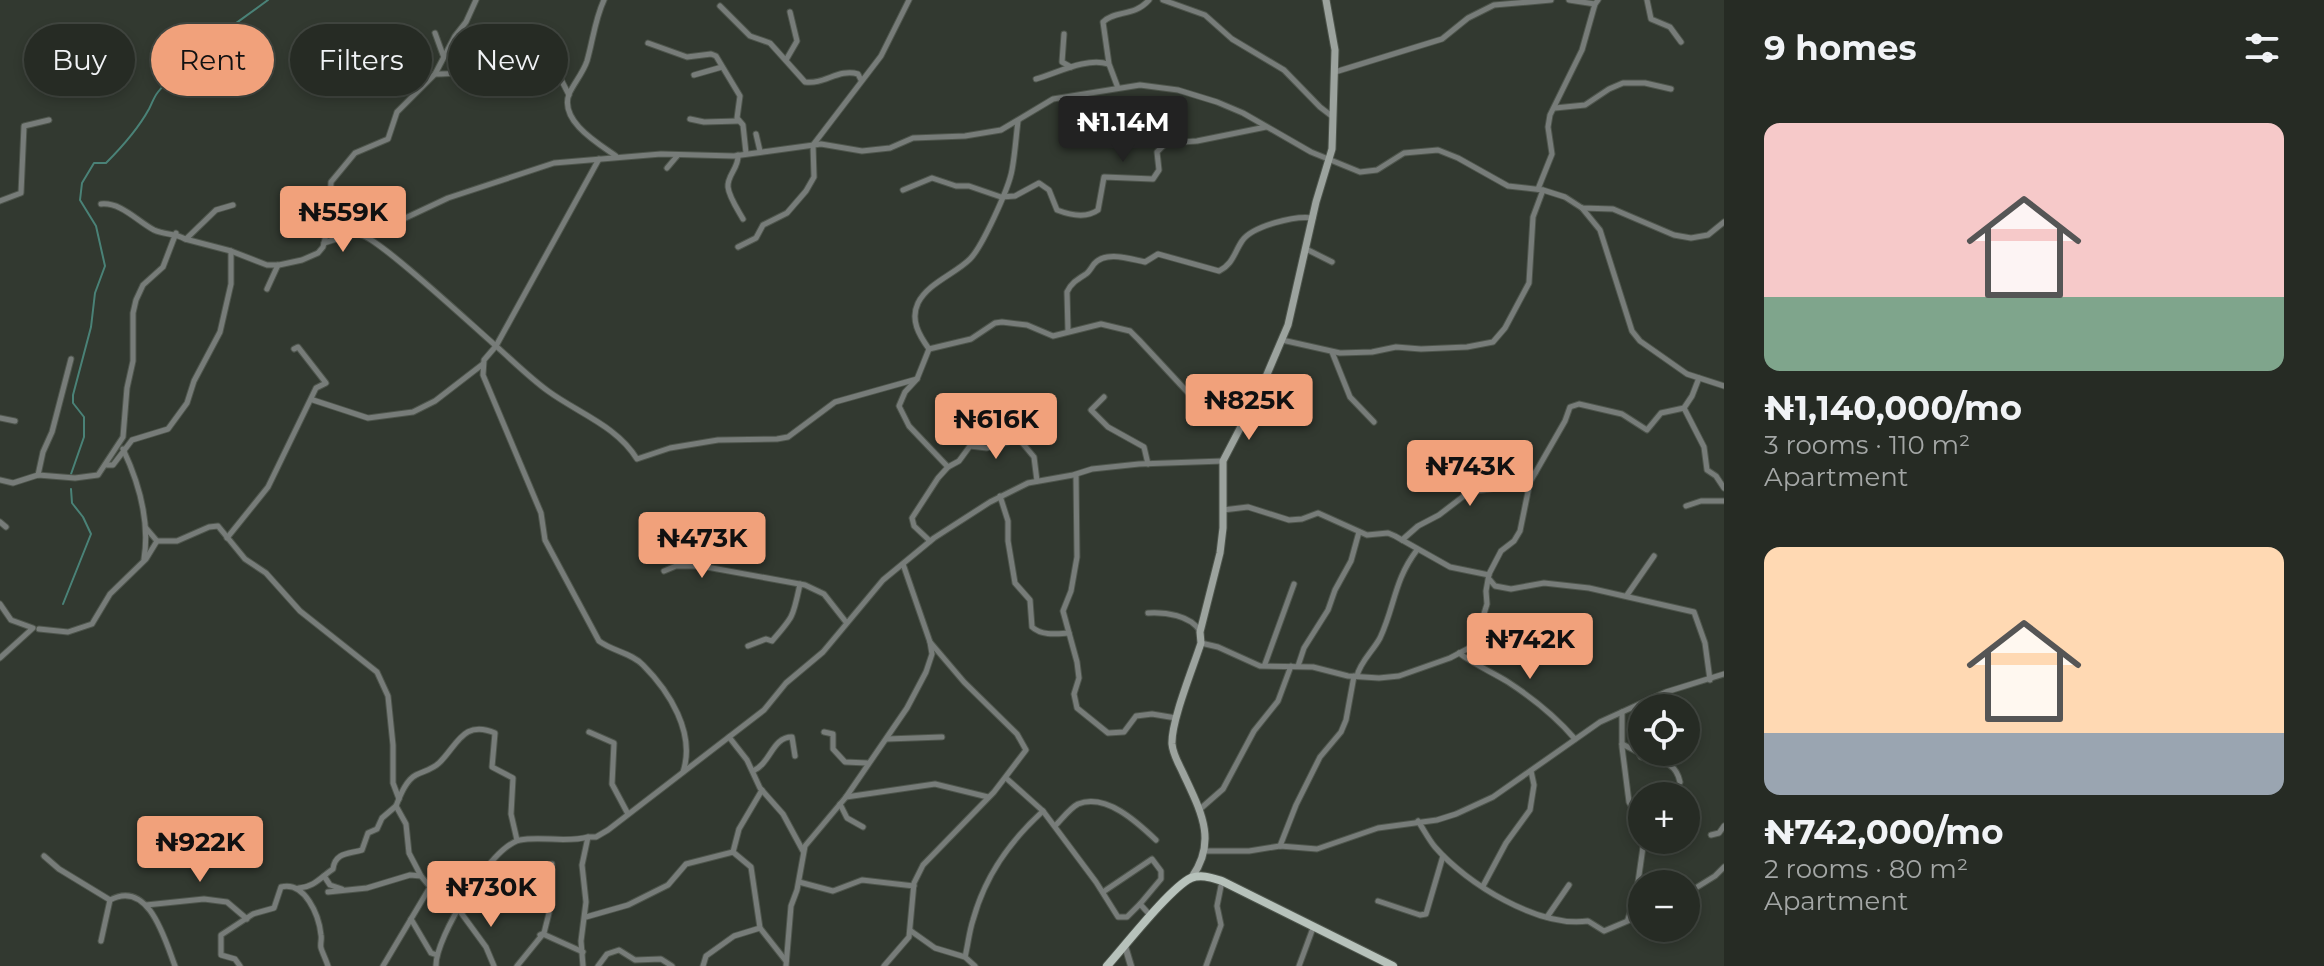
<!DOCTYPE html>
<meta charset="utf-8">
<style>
body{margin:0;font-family:Montserrat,sans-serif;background:#2e332c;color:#f1f3f6;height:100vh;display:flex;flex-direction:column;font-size:30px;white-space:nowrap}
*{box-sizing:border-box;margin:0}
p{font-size:26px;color:#a4a7a6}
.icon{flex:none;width:44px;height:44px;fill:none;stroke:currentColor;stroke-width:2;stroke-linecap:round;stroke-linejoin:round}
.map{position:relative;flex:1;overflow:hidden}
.panel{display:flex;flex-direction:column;background:#262b24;width:600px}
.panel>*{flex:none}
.guide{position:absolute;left:24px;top:24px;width:760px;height:72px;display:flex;gap:16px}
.controls{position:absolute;left:1628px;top:694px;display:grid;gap:16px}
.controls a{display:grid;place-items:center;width:72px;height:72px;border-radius:50%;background:#262b24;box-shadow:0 4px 12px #0003,0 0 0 2px #424741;font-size:40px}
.price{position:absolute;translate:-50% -68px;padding:0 18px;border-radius:8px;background:#f1a17b;color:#111;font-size:26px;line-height:52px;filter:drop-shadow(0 2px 4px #0008)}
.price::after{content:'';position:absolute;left:50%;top:48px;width:24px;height:18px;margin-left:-12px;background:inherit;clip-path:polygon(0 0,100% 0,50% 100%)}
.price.current{background:#222;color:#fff}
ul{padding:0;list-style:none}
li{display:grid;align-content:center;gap:16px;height:424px;padding:0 40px}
li span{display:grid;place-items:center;height:248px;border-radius:16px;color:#555}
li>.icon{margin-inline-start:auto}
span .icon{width:144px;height:144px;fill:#fffc;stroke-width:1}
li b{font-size:34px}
h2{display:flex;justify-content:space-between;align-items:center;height:96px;padding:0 40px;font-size:34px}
.tag{padding:0 28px;border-radius:36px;background:#262b24;box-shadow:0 4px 12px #0003,0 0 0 2px #424741;font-size:28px;line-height:72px}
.tag.current{background:#f1a17b;color:#111}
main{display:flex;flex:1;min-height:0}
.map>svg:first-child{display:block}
</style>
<main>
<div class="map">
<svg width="1724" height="966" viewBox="0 0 1724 966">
<rect width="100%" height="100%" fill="#323930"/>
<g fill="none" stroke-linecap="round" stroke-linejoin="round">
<g stroke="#4a8277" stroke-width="2">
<path d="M70,477L84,437V417L73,403V395L91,327L95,293L105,266L96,226L80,200L82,183L94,163H106C122,147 138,129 149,109C152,103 154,97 158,92C188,54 229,29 268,0"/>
<polyline points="63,604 91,534 83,517 72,503 71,489"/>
</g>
<defs>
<g id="minor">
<path d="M476,0L466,22L455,36L435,74L397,112L388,139L355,153L331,182L329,222C351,223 342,217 361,235C379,238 475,328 496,346L484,360L483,375L541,513L545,540L599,641C612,651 632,653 643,665C669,691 696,733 683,772"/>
<path d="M604,0C595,19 593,40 587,61C583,73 574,83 569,94C559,121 599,144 616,156"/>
<polyline points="1163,0 1205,15 1232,39 1284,70 1320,107 1333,117"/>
<polyline points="1569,0 1595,4"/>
<polyline points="1647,0 1651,19 1670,27 1681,42"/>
<path d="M720,6L750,36L770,43L805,82C824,85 839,68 858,74L861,80"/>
<polyline points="435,33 443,55"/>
<polyline points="1064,34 1062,62 1071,67"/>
<polyline points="648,43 687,57 711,54 716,56 740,96 737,118 743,125 746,153"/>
<polyline points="786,60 797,41 790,12"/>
<polyline points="1335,72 1442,39 1468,18 1494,5 1551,0"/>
<path d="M435,74C473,76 515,53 550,58L569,95"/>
<polyline points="694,75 722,67"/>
<path d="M1036,79C1057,73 1087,57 1108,64"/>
<path d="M1118,88L1109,64L1103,22C1115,10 1134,17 1149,0"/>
<polyline points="1555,108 1585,105 1609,89 1623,83 1645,83 1671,89"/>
<polyline points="690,119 704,122 739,121"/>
<polyline points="756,134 760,151"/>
<path d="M738,155C739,168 727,175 728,187C729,197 738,210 743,219"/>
<path d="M599,159L496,346C513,361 530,378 548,391C578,413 617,426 637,459L670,448L718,440L777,439L788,437L835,402L917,379"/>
<polyline points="667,168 678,155"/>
<polyline points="1538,189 1552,154 1548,127 1550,115 1582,50 1595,4 1598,0"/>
<path d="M903,190L932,178L956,186H969L1001,197L1015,196L1039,183L1049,190L1057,210C1070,215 1087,218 1098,210L1104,177L1153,179L1159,170L1157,152L1166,143L1197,141L1266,127"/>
<polyline points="0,201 21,193 24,126 49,120"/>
<path d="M101,204C121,202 137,221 154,230C165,235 175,233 185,239L231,251L267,265H279L302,260L318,253L323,247L329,223"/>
<polyline points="1582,208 1600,230 1632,331 1640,341 1687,374 1724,386"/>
<polyline points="367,236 448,198 554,163 661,154 734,156 821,144 862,151 890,148 913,138 965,136 1001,130 1053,99 1140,85 1178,90 1217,102 1243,113 1311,152 1360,172 1377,170 1404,153 1438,150 1458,158 1508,186 1543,190 1565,197 1582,208 1613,209 1674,235 1691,238 1708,235 1724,222"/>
<polyline points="186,239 216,210 233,205"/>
<polyline points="324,243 358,232"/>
<polyline points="738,247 756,238 763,225 787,213 806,191 814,177 813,145 881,56 909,0"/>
<polyline points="1306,249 1332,262"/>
<polyline points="267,289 278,265"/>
<path d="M1068,331L1067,292C1071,283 1078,279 1086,274C1089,272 1091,268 1094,264C1106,250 1130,259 1145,262L1158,254L1219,271C1233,264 1234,253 1242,241C1252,226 1296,215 1313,218"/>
<polyline points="1282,340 1340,353 1372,352 1396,347 1421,349 1467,347 1493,342 1505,328 1529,283 1533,217 1543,190"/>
<polyline points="929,349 971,339 995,323 1002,322 1027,325 1053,336 1101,324 1130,331 1139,340 1205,411 1242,423"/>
<path d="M929,349C919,335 910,320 918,303C928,283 955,274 970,259C982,247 1009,188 1012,170C1015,154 1016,137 1018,121"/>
<polyline points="929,349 917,379 905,392 899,406 909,426 948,467"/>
<polyline points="1332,352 1350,397 1374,422"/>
<polyline points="1699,378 1692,396 1684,408 1704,447 1707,470 1716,476 1724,488"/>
<polyline points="1104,397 1091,410 1108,427 1144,447 1148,464"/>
<polyline points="313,400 368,418 413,412 435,401 483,364"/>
<polyline points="0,418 15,421"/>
<path d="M123,449C139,483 150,522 144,559"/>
<polyline points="107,465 113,465 132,440 168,429 187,403 194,381 220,332 231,284 231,251"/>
<polyline points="38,475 43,452 52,432 71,359"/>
<polyline points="1076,475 1077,557 1071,591 1063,611 1077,662 1079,678 1074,694 1077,708 1108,733 1124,732 1136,716 1152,714 1176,718"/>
<polyline points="0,480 13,483 38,475 75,478 98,475 123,437 127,388 133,361 133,313 136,300 143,285 163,267 176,233"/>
<path d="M1000,496L1008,521V541L1015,583L1030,600L1032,627C1042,636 1056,634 1069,633"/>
<polyline points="1686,506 1701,501 1724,501"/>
<polyline points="1223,510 1248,507 1289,520 1302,519 1318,513 1367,535 1388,533 1395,536 1450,567 1489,575"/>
<polyline points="0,522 6,527"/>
<polyline points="146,528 157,541 177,541 209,527 218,526 245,559 266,573 300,611 377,672 388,696 393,745 393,783 399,799"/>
<polyline points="227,538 268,487 316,388 326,383 298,347 294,349"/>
<polyline points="1402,540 1418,526 1439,515 1469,492 1503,487 1518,475 1535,473"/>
<polyline points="930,541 914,526 912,518 938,478 948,467 959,461 970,446 987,448 1019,439 1034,457 1037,481"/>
<polyline points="664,571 676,566 701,566 805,585 824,594 846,622"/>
<polyline points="1490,580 1495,586 1511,589 1544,583 1589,588 1694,612 1705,643 1710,680"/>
<polyline points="1627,595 1654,556"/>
<polyline points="0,604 11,620 33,628 0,658"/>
<path d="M1148,613C1165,612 1190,615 1200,631"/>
<polyline points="39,629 68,632 92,624 110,594 146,559 157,541"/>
<polyline points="1201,643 1218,647 1260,666 1313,667 1348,676 1379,678 1399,676 1450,658 1469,648 1476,640 1487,604 1486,591 1489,574 1501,551 1514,541 1520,531 1530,482 1565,421 1570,407 1579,404 1622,414 1647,430 1661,413 1684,408"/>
<path d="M748,646L766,639L772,641C794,616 793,617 800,584"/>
<path d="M1459,653C1475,665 1492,672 1508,682C1531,697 1557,718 1575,739"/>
<polyline points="1265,664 1294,584"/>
<polyline points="1298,666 1304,648 1328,610 1335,590 1351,561 1359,532"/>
<path d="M1357,676C1360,662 1373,651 1380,638C1395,606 1394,580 1417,550"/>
<polyline points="1622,712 1622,747 1629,802 1642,825"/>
<polyline points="589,732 614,743 612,784 628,814"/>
<polyline points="824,732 833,734 833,749 845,762 867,763"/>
<polyline points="729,737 747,760 760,788 783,814 803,851"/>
<polyline points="887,739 942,737"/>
<path d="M1622,744L1638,752L1641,757C1659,763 1675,759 1680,782"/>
<polyline points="1638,752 1642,744"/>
<path d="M753,771C771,763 772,737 792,737L795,756"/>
<polyline points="846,797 935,784 988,797"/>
<polyline points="840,804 847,818 863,827"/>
<path d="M396,806C400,796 406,780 416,775C424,771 433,769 439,763C457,746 463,719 495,733L492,767L513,778L511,814L517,840"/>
<polyline points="1199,810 1223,789 1254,731 1278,701 1291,666"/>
<polyline points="1043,811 1096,882 1118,917 1127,917 1140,904 1150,915"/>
<path d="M1418,821C1424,830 1429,840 1435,847C1467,884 1539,928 1588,921L1604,931L1642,915"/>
<path d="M1055,826C1062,819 1070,808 1078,804C1106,793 1137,822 1156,840"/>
<polyline points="1711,835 1719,833 1724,826"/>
<polyline points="1280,846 1296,805 1320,757 1341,732 1346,720 1354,676"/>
<polyline points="1206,851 1249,851 1280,846 1317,849 1378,828 1437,820 1456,814 1493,797 1600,722 1666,692 1724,674"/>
<polyline points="733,852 739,829 762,790"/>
<polyline points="44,856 59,869 110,900"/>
<polyline points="324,876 330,885 342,889"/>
<polyline points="799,882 833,891 862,880 914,886"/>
<polyline points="1483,886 1506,843 1530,810 1534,785 1531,771"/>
<path d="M299,888C314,887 321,877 333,869C335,852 349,854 362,850L368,833L377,829L382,818L396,806L406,824L409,853L421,876"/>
<polyline points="328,892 367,888 410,875 421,876 430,887"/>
<polyline points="1103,892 1152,859 1161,871 1161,879 1140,904"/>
<polyline points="1686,894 1715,876 1724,867"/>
<polyline points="1378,901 1420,915 1426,914 1443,856"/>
<polyline points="146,905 204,899 227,902 247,919"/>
<polyline points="459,910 486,947 494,966"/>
<polyline points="586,917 628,905 668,885 686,864 733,852 751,867 760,928"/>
<polyline points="1547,917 1569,885"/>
<polyline points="411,919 431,953 437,955"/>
<polyline points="1628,919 1636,896 1644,840"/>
<polyline points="911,931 935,948 965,957 975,966"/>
<polyline points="540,935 544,933 549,913 552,864"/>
<path d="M101,941L110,900C149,879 165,940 175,966"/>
<path d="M965,957C968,945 969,932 973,920C985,876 1009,842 1043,811L1006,778"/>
<path d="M240,966L235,959L221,955V935L253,914L274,908L281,887C305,881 319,915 321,935C322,939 320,944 321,948C323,954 326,960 328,966"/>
<polyline points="383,966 433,882 460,867 485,866"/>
<path d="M436,966C435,938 491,846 520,840C541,836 567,843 588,837"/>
<polyline points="517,966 543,934 583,952"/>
<polyline points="583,966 581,941 586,902 582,865 588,837 596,837 608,830 764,710 786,683 823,652 883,580 934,538 990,502 1028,483 1073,475 1092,469 1139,464 1223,461"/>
<polyline points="598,966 607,954 619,950 635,960 661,959 672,966"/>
<polyline points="703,966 706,956 734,936 760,928 786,961"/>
<polyline points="786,966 791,906 797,890 805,846 846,797 907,708 926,672 932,654 930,642"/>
<polyline points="884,966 909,937 914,883 923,865 994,792 1026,750 1017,734 964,682 930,642 903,564"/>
<polyline points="1206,966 1221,925 1217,906 1222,881"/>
<polyline points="1299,966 1313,928"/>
</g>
<polyline id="tertiary" points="1125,946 1131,966"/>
<path id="secondary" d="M1192,877C1218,840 1200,810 1183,773C1179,764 1173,755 1172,744C1171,721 1193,668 1201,643L1200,632L1220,553L1223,528V461L1262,386L1288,325L1316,202L1332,149L1335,50L1326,0"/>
<path id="primary" d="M1107,966C1124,947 1171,887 1191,878C1202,874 1212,878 1222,881L1393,966"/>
</defs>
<use href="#minor" stroke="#4e554c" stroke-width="7"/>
<use href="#tertiary" stroke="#4e554c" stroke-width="8"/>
<use href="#secondary" stroke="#4e554c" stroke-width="9"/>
<use href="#primary" stroke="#4e554c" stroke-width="10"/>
<use href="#minor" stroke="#777c79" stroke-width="5"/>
<use href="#tertiary" stroke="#777c79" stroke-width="6"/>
<use href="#secondary" stroke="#9ca39e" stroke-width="7"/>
<use href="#primary" stroke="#b7c2bb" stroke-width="8"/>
</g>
</svg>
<div class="controls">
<a><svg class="icon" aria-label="locate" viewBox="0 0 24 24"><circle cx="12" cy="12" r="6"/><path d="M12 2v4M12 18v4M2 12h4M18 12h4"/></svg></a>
<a>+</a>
<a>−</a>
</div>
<b class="price current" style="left:1123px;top:164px">₦1.14M</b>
<b class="price" style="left:343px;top:254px">₦559K</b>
<b class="price" style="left:1249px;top:442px">₦825K</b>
<b class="price" style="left:996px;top:461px">₦616K</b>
<b class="price" style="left:1470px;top:508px">₦743K</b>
<b class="price" style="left:702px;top:580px">₦473K</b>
<b class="price" style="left:1530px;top:681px">₦742K</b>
<b class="price" style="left:200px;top:884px">₦922K</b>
<b class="price" style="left:491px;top:929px">₦730K</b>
<div class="guide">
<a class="tag">Buy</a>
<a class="tag current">Rent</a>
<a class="tag">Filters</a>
<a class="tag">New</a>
</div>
</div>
<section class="panel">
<h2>9 homes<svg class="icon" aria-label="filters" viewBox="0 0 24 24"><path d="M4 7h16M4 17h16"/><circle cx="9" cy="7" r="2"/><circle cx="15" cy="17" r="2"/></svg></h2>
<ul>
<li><span style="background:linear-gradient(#f6c9c9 70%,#7fa58c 0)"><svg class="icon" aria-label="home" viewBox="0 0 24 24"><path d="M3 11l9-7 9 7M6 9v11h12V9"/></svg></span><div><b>₦1,140,000/mo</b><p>3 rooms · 110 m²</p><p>Apartment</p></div></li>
<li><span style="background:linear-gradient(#ffd9b3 75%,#9aa5b1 0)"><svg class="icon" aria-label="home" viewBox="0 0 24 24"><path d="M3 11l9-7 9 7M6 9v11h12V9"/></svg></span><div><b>₦742,000/mo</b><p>2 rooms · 80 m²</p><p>Apartment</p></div></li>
</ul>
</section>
</main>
